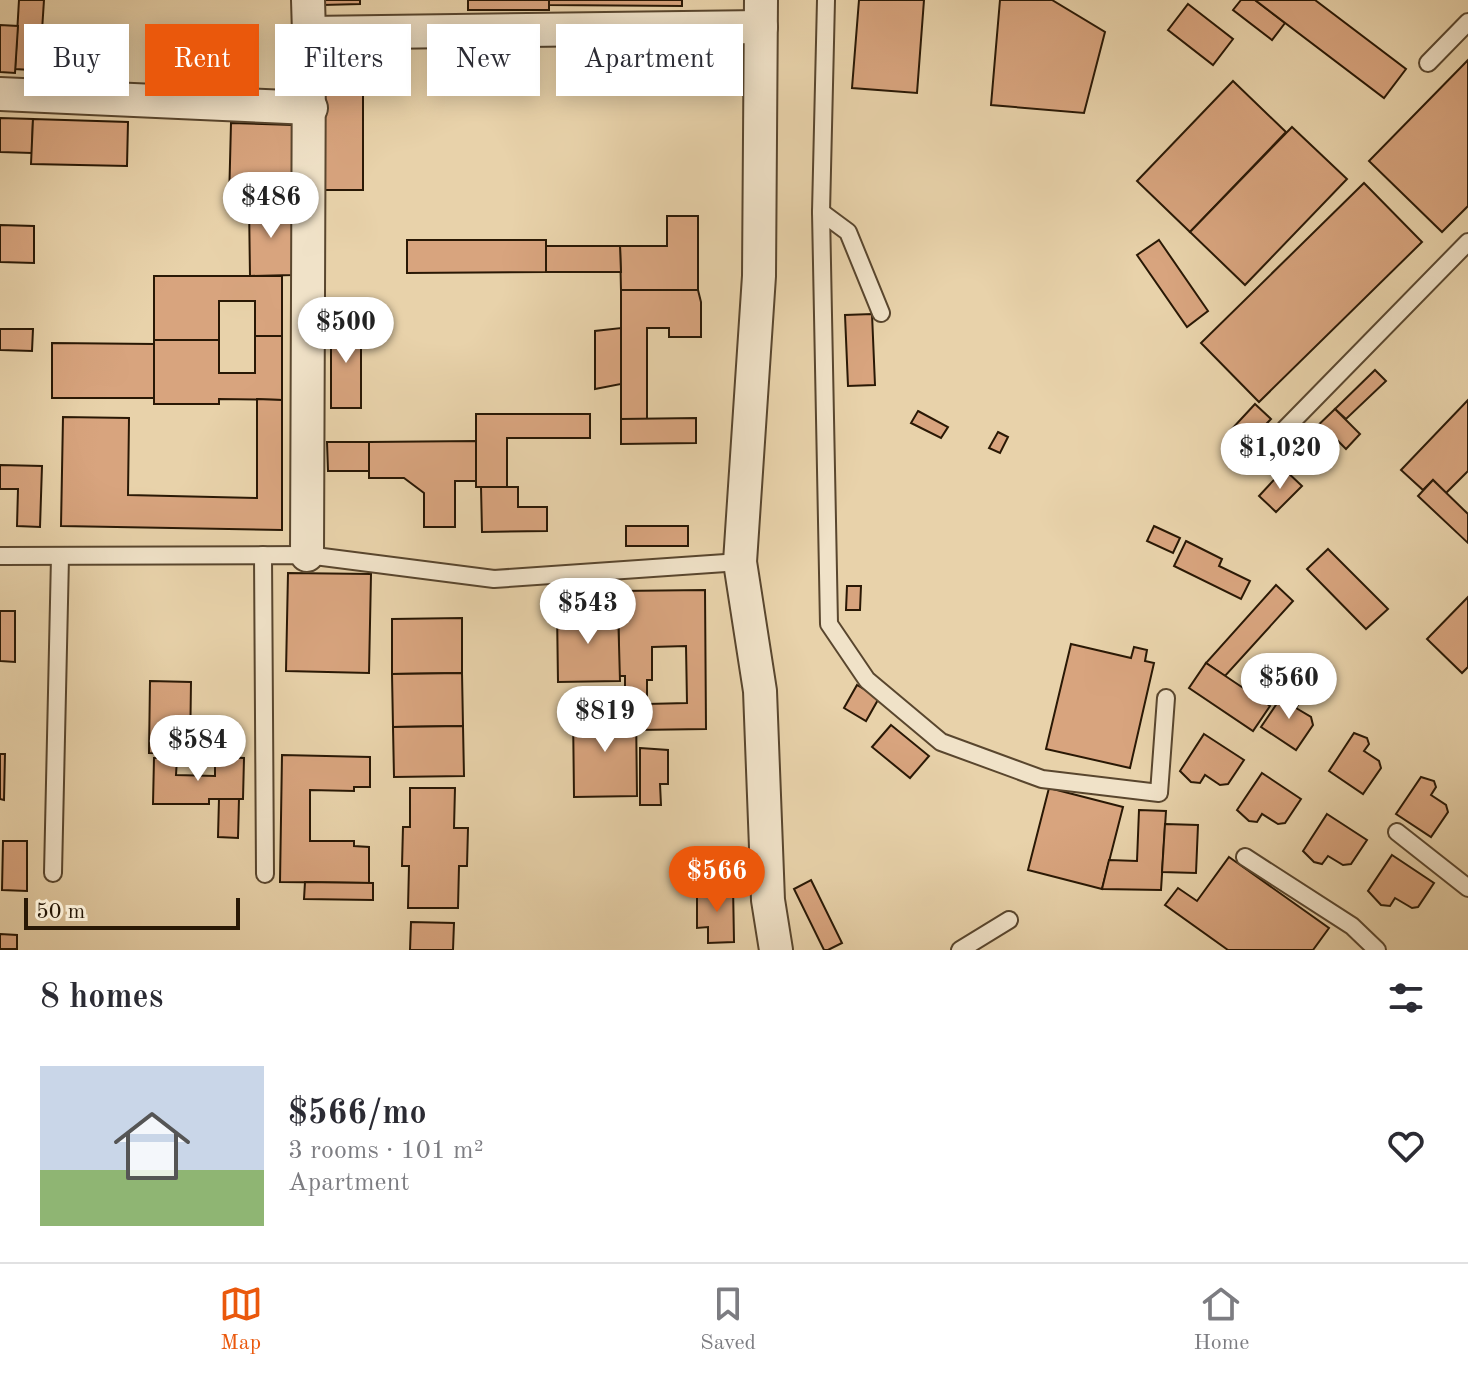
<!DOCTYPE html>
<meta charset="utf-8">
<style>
body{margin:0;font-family:"Old Standard TT",serif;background:#f2f2f3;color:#2b2b33;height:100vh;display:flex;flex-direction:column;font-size:30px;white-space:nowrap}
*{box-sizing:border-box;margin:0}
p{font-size:26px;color:#7c7c81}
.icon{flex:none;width:44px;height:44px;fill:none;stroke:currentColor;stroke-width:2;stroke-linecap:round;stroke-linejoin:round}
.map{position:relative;height:950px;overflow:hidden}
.panel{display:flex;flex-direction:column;background:#fff;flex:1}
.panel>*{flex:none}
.banner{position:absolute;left:24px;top:24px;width:800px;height:72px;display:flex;gap:16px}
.scale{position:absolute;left:24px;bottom:20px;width:216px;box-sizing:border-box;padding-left:8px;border:4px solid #291805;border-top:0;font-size:22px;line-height:28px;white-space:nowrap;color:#291805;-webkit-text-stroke:6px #f0e2c8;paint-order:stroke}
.price{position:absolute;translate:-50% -68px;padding:0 18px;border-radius:28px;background:#fff;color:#222;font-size:26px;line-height:52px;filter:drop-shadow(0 2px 4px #0008)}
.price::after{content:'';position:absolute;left:50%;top:48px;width:24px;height:18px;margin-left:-12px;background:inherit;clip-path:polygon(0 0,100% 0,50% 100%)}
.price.active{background:#ea580c;color:#fff}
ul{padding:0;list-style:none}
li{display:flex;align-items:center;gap:24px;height:200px;padding:0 40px}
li+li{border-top:2px solid #e1e1e2}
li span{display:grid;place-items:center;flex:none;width:224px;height:160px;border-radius:0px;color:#555}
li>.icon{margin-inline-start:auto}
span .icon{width:96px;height:96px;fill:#fffc;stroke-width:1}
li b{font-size:34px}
h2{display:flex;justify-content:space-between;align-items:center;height:96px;padding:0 40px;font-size:34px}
.chip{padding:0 28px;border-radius:0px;background:#fff;box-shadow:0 4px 20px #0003;font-size:28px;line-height:72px}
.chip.active{background:#ea580c;color:#fff}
.tabs{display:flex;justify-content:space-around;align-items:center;height:112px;border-top:2px solid #e1e1e2;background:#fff;font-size:22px;color:#7c7c81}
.tabs a{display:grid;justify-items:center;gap:4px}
.tabs .active{color:#ea580c}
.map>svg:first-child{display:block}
</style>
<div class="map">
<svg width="1468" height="950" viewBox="0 0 1468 950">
<rect width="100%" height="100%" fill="#e8d2aa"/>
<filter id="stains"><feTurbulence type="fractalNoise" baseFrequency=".0025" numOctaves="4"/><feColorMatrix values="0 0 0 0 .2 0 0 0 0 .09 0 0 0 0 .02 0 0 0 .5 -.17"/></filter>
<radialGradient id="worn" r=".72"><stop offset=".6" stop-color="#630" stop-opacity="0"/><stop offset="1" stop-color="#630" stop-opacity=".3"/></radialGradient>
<g fill="#d8a47e" stroke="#291805" stroke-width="2" fill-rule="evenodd">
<polygon points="19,0 44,0 41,46 101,49 100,74 15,69"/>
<polygon points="323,0 360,0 360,4 323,5"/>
<rect x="468" y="0" width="81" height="10"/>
<polygon points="549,0 682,0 682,6 549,5"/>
<polygon points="859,0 924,0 917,93 852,88"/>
<polygon points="1000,0 1052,0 1105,32 1084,113 991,105"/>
<polygon points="1241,0 1255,0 1285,23 1272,40 1233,10"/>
<polygon points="1255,0 1315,0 1406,69 1384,98"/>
<polygon points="1188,4 1233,39 1213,65 1168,30"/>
<polygon points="0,25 18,26 15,73 0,72"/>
<polygon points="175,47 246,49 245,74 174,71"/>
<polygon points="395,48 395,82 363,82 363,190 324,190 323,49"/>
<polygon points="1468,60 1468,206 1442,232 1369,161"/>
<polygon points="1233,81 1286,132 1190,232 1137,181"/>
<polygon points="0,118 33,119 32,153 0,152"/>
<polygon points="33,119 128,122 127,166 31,164"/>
<polygon points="231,123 294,125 292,204 229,202"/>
<polygon points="1292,127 1347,179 1245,285 1190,232"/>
<polygon points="1364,183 1422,242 1259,402 1201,343"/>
<polygon points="249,203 292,204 293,275 250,276"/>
<polygon points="667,216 698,216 698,290 621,290 620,246 667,246"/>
<polygon points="0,225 34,226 34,263 0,262"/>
<polygon points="407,240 546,240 546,272 407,273"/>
<polygon points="1159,240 1208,311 1187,327 1137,255"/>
<polygon points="546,246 620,246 621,272 546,272"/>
<polygon points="154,276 282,276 282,336 255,336 255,301 219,301 219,340 154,340"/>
<polygon points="621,290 698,290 701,302 701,337 669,337 669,328 647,328 647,419 621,419"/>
<polygon points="872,314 875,385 848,386 845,315"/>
<rect x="331" y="322" width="30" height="86"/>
<polygon points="621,328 621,384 595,389 595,331"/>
<polygon points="0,329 33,329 32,351 0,350"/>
<polygon points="255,336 282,336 282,400 219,399 219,404 154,404 154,340 219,340 219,373 255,373"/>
<polygon points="52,343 154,344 154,398 52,398"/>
<polygon points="1375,370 1386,381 1346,419 1335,409"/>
<polygon points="257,399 282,400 282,530 61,526 63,417 129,418 128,495 257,498"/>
<polygon points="1468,400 1468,471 1446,493 1433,480 1423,490 1401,470"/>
<polygon points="1255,404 1271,419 1245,446 1230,431"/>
<polygon points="1335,409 1360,434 1346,449 1335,438 1324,449 1309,434"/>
<polygon points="918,411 948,427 941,438 911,423"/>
<polygon points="476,414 590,414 590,438 507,438 507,487 476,487"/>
<polygon points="696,418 696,443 621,444 621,419"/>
<polygon points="998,432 1008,437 1000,453 989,448"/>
<polygon points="476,441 476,481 455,481 455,527 424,527 424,493 404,478 369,478 369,442"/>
<polygon points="327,442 369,442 369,471 328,471"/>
<polygon points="0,465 42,466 40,527 17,526 18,489 0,489"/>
<polygon points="1284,469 1302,486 1276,512 1259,496"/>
<polygon points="1433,480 1468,514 1468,543 1418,496"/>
<polygon points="481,487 518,487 518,507 547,507 547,531 482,532"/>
<rect x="626" y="526" width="62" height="20"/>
<polygon points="1154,526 1180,538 1173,553 1147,541"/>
<polygon points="1186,541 1222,559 1219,566 1250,581 1241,599 1174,566"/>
<polygon points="1328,549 1388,609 1366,629 1307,569"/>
<polygon points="288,573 371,574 369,673 286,671"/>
<polygon points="1276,585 1293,601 1225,676 1206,663"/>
<polygon points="847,586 861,586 860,610 846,610"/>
<path d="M705,590L706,729L636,730V710H625V676H619L618,591ZM686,646L687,703L647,704V680H652V647Z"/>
<polygon points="1468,597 1468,667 1462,673 1427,639"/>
<polygon points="618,609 620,681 558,682 557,610"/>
<polygon points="0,611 15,611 15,662 0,661"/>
<polygon points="462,618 462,673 392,674 392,619"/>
<polygon points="1071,644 1131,658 1134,647 1147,650 1145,661 1154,663 1130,768 1046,749"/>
<polygon points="1206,663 1270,706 1253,731 1189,688"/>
<polygon points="462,673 463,726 393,727 392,674"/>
<polygon points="150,681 191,682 190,754 149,753"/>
<polygon points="857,685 879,698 866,721 844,708"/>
<polygon points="1286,690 1299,694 1301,700 1296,708 1311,717 1313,725 1296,750 1261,727"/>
<polygon points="636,710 637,796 574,797 573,711"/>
<polygon points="891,725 929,756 910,778 872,747"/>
<polygon points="463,726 464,776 394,777 393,727"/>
<polygon points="1354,733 1367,738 1369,744 1364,751 1379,761 1381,768 1363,794 1329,771"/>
<polygon points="1204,734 1244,760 1228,784 1220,785 1205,775 1200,783 1191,782 1180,771"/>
<polygon points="640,748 668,750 668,784 660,784 661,805 640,805"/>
<polygon points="0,754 5,754 4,800 0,799"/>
<polygon points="282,755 370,757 370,787 354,787 354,791 310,790 310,841 354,841 354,846 369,847 369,883 280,882"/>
<polygon points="215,757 244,758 243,799 209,799 209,804 153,804 154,758 177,758 176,775 215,776"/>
<polygon points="1262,773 1301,799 1285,823 1278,824 1262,814 1257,822 1249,821 1237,810"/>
<polygon points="1421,777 1434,781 1436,787 1431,795 1446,805 1448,812 1431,837 1396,814"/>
<polygon points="410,788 455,788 454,828 468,828 467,866 459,866 458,908 408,908 409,866 402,866 403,827 410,827"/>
<polygon points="1049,788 1123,807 1102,889 1028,870"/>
<polygon points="219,799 239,799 238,838 218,837"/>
<polygon points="1139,810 1166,811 1161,890 1102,889 1109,860 1137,861"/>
<polygon points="1327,814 1367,840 1351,864 1343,865 1328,856 1322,864 1314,862 1303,851"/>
<polygon points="1165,824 1198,825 1196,873 1162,872"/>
<polygon points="3,841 27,841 27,891 2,890"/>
<polygon points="1392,855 1434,883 1418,907 1412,908 1395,898 1390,906 1381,905 1368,891"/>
<polygon points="1229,857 1329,928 1313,950 1228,950 1165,905 1178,888 1197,901"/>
<polygon points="811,880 842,943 828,950 824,950 794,889"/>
<polygon points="305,882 373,883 373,900 304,899"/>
<polygon points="707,885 733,885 734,942 708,943 708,927 697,928 697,897 708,897"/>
<polygon points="411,922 454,923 453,950 410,950"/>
<polygon points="0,934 17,935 17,949 0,949"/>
</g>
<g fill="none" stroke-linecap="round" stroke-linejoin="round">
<defs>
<g id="lane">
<polyline points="826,0 821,212 829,624 867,680 941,742 1042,779 1159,793 1166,698"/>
<polyline points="1428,63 1468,22"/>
<polyline points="821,212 848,232 881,313"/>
<polyline points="1285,429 1468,242"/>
<polyline points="263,555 265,874"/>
<polyline points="0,556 307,555 494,579 740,562"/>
<polyline points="1397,832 1468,888"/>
<polyline points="1245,857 1352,926 1377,950"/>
<polyline points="53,873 60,557"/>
<polyline points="960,950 1009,920"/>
</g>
<g id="street">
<polyline points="308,0 309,33"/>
<polyline points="761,0 759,276 740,562 760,691 768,900 776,950"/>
<polyline points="0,94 311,108"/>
<polyline points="307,555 309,33 761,27"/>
</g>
</defs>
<use href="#lane" stroke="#59462e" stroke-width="20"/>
<use href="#street" stroke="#59462e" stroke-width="36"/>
<use href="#lane" stroke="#f0e2c8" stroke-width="16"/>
<use href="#street" stroke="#f0e2c8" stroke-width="32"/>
</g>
<rect width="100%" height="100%" filter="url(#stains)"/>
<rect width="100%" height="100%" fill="url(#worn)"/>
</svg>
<div class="scale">50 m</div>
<b class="price" style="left:271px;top:240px">$486</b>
<b class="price" style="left:346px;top:365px">$500</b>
<b class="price" style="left:1280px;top:491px">$1,020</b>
<b class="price" style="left:588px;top:646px">$543</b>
<b class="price" style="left:1289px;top:721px">$560</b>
<b class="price" style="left:605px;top:754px">$819</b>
<b class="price" style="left:198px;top:783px">$584</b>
<b class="price active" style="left:717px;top:914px">$566</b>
<div class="banner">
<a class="chip">Buy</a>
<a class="chip active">Rent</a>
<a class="chip">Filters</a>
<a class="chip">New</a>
<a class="chip">Apartment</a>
</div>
</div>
<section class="panel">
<h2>8 homes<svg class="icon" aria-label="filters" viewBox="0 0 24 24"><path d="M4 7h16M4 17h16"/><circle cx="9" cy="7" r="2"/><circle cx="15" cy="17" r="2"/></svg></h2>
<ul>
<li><span style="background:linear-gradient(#c9d6e8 65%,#8fb573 0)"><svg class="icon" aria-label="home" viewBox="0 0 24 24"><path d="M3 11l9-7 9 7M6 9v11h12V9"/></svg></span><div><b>$566/mo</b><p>3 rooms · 101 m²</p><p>Apartment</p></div><svg class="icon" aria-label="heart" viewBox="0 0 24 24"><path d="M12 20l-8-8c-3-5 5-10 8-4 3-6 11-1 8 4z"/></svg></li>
</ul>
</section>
<nav class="tabs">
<a class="active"><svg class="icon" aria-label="map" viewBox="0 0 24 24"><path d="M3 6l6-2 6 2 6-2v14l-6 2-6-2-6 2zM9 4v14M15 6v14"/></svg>Map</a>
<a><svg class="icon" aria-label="saved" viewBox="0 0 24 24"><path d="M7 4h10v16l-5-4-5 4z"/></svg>Saved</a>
<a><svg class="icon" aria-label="home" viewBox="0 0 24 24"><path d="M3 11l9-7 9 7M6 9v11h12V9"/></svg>Home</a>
</nav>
